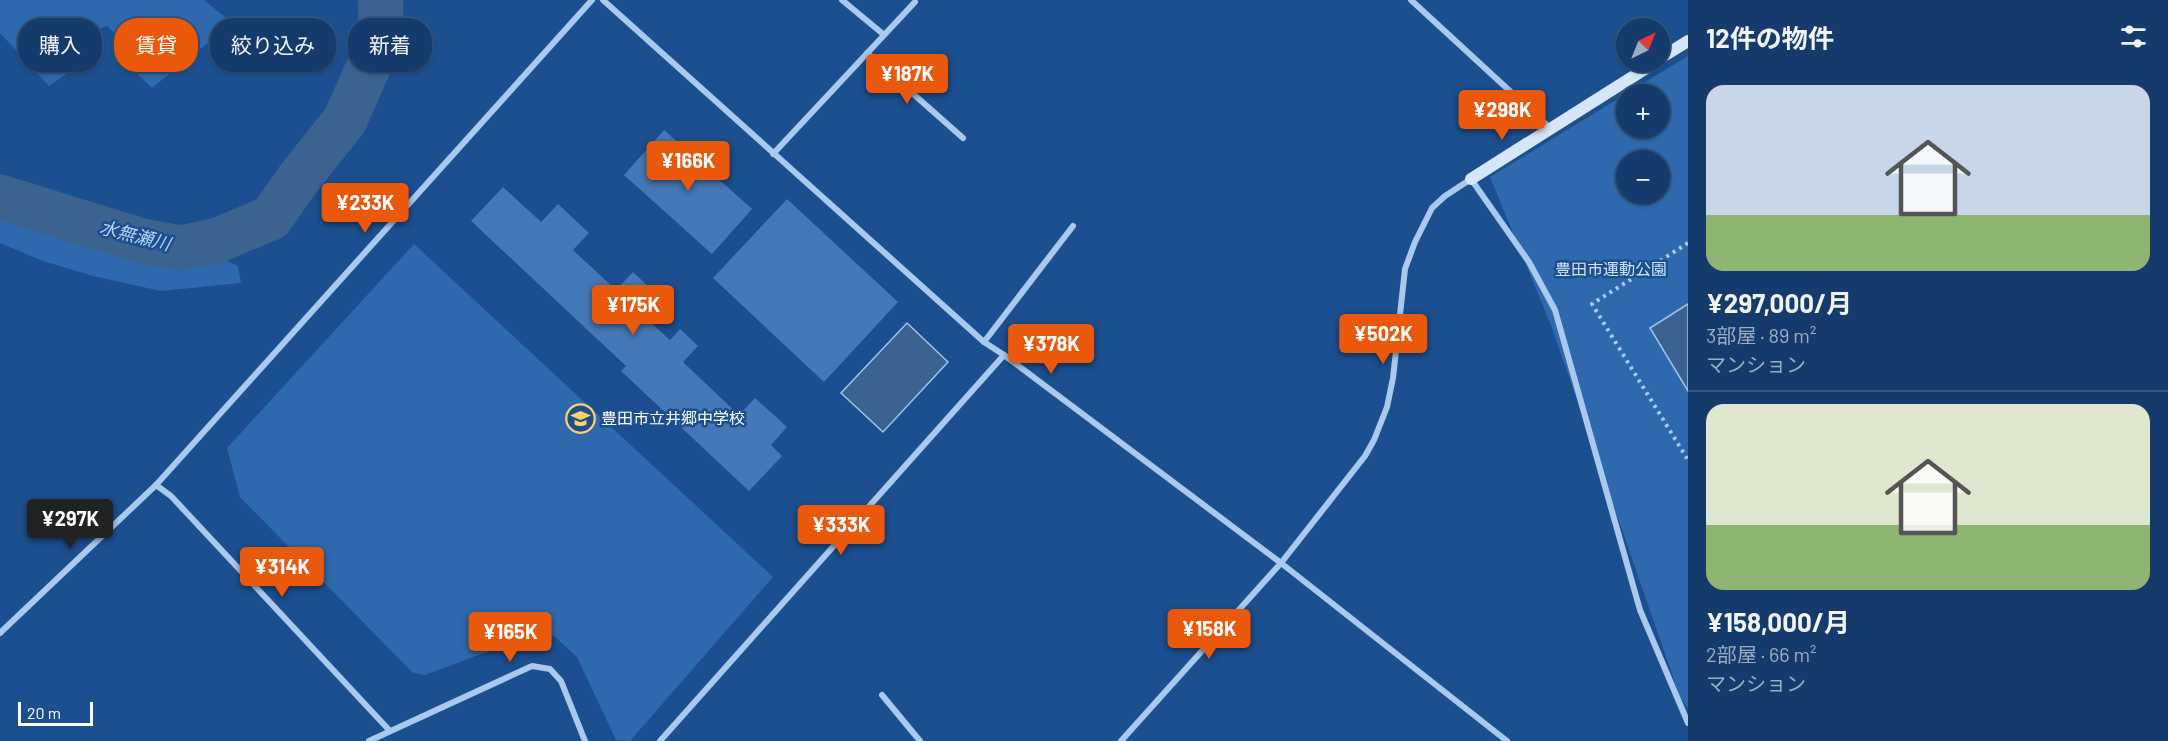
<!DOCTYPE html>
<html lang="ja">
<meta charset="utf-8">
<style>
body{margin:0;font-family:Barlow,"Noto Sans JP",sans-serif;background:#214673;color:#f1f3f6;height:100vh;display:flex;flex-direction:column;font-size:22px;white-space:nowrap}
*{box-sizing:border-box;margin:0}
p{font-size:20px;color:#9dadc1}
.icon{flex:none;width:33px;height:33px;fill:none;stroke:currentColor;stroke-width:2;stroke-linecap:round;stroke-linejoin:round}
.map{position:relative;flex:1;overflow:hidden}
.side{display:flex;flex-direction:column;background:#143b6b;width:480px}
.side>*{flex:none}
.banner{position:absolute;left:18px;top:18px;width:570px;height:54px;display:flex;gap:12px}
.needle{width:39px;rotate:43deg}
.tools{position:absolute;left:1616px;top:18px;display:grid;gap:12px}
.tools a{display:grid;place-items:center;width:54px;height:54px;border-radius:50%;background:#143b6b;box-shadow:0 2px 4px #0004,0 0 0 2px #33557e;font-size:30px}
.scale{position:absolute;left:18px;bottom:15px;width:75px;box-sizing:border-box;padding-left:6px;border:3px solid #fff;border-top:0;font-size:16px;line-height:21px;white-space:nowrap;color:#fff;-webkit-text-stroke:4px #1b4f8f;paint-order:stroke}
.price{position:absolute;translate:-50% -51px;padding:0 14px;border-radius:6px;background:#ea580c;color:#fff;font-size:20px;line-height:39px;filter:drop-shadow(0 2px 3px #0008)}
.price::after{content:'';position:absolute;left:50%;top:36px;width:18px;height:14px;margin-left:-9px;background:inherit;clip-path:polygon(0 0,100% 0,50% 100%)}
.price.current{background:#222;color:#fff}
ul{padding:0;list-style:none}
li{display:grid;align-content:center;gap:12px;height:318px;padding:0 18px}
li+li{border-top:2px solid #33557e}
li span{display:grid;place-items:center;height:186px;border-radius:18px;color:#555}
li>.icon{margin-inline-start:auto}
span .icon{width:108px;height:108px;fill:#fffc;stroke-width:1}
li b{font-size:26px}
h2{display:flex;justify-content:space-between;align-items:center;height:72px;padding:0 18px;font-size:26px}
.tag{padding:0 21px;border-radius:24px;background:#143b6b;box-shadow:0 2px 4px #0004,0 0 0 2px #33557e;font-size:21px;line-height:54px}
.tag.current{background:#ea580c;color:#fff}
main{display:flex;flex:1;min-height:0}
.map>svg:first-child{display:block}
</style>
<main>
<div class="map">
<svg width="1688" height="741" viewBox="0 0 1688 741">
<rect width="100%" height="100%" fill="#1b4f8f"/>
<g fill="#2e69ad" fill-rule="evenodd">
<polygon points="0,0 204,0 226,18 220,33 152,88 128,65 128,47 107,26 87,33 91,57 49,86 0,33"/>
<path d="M1688,56V708L1680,697L1552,328L1490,177ZM1626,94H1659V128H1626ZM1626,160H1659V194H1626Z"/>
<polygon points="0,204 90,236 143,250 214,255 238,266 241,283 161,291 93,276 43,261 0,243"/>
<polygon points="414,244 773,577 630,741 616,740 577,657 555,637 537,633 425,675 413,673 240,497 227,448"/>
</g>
<g fill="#3c6290" stroke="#9cc4f0" stroke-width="1.5">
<polygon points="1688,304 1688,391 1650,328"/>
<polygon points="907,323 948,362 883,432 841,393"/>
</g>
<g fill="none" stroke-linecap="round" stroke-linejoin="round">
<polyline stroke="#3c6290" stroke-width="45" points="0,197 142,241 181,248 218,240 271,218 296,182 345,120 380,41 381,0"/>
</g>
<g fill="#4478b7">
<polygon points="664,130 752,209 712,254 624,175"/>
<polygon points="503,187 541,222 558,204 589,233 573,250 616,290 633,272 664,301 647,319 670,340 680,329 698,346 683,362 739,415 755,398 787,427 771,445 782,456 749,491 621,371 626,366 471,221"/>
<polygon points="787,199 898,302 824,382 713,278"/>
</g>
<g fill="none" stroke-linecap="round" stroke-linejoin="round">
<polyline stroke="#a9c9ee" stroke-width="4" stroke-dasharray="3 4.5" stroke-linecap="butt" points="1688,243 1592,304 1688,460"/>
<g stroke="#a9c9ee" stroke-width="6">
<polyline points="603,0 984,342 1004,355 1281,563 1507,741"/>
<polyline points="842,0 883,34"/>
<polyline points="1411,0 1550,128"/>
<polyline points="867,53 963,138"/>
<polyline points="773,154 915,2"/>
<polyline points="984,342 1073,226"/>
<polyline points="156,485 171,496 390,731"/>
<polyline points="0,633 156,485 592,0"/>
<polyline points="882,695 920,741"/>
<polyline points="369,741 532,666 550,669 561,681 585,741"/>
<polyline points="660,741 1004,355"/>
<polyline points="1121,741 1281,563 1365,456 1374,440 1387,407 1393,378 1405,269 1415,242 1432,208 1445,196 1471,179 1529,262 1555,310 1640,610 1688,723"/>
</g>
<g stroke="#d6e6fa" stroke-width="12">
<polyline points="1659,59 1688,41"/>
<polyline points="1471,179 1656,62"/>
</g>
</g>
<defs>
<symbol id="school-ring" viewBox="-11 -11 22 22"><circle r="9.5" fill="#1b4f8f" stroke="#ffd166" stroke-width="1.5"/><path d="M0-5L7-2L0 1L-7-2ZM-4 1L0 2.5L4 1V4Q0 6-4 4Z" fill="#ffd166"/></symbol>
</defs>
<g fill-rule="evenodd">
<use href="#school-ring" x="564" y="402" width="33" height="33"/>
</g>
<g text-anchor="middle" stroke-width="5" stroke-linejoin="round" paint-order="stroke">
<g font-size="16" fill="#cfe3fa" stroke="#1b4f8f">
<text x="1611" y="275">豊田市運動公園</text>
</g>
<g font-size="16" fill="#fff" stroke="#1b4f8f" text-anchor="start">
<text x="601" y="424">豊田市立井郷中学校</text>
</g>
<g font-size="18" font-style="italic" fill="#b5d3f5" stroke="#1b4f8f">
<text transform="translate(135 236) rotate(14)" y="6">水無瀬川</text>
</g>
</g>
</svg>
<div class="tools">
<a><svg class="needle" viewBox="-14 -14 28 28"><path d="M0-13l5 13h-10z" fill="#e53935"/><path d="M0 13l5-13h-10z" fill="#9dadc1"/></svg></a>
<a>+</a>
<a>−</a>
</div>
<div class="scale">20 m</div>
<b class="price" style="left:907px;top:105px">¥187K</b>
<b class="price" style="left:1502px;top:141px">¥298K</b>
<b class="price" style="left:688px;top:192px">¥166K</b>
<b class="price" style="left:365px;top:234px">¥233K</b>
<b class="price" style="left:633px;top:336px">¥175K</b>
<b class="price" style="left:1383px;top:365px">¥502K</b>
<b class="price" style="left:1051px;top:375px">¥378K</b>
<b class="price current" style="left:70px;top:550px">¥297K</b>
<b class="price" style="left:841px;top:556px">¥333K</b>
<b class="price" style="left:282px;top:598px">¥314K</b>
<b class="price" style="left:1209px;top:660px">¥158K</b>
<b class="price" style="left:510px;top:663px">¥165K</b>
<div class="banner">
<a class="tag">購入</a>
<a class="tag current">賃貸</a>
<a class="tag">絞り込み</a>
<a class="tag">新着</a>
</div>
</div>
<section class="side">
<h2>12件の物件<svg class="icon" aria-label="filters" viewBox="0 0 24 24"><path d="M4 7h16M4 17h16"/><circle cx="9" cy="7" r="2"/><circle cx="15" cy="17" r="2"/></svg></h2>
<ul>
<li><span style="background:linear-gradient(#c9d6e8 70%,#8fb573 0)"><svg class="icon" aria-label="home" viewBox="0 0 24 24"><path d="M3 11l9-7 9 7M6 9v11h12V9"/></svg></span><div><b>¥297,000/月</b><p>3部屋 · 89 m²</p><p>マンション</p></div></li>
<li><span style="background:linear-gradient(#dfe7d0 65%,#8fb573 0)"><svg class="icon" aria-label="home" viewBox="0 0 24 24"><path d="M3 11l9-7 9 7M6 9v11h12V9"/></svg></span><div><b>¥158,000/月</b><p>2部屋 · 66 m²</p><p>マンション</p></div></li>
</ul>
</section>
</main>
